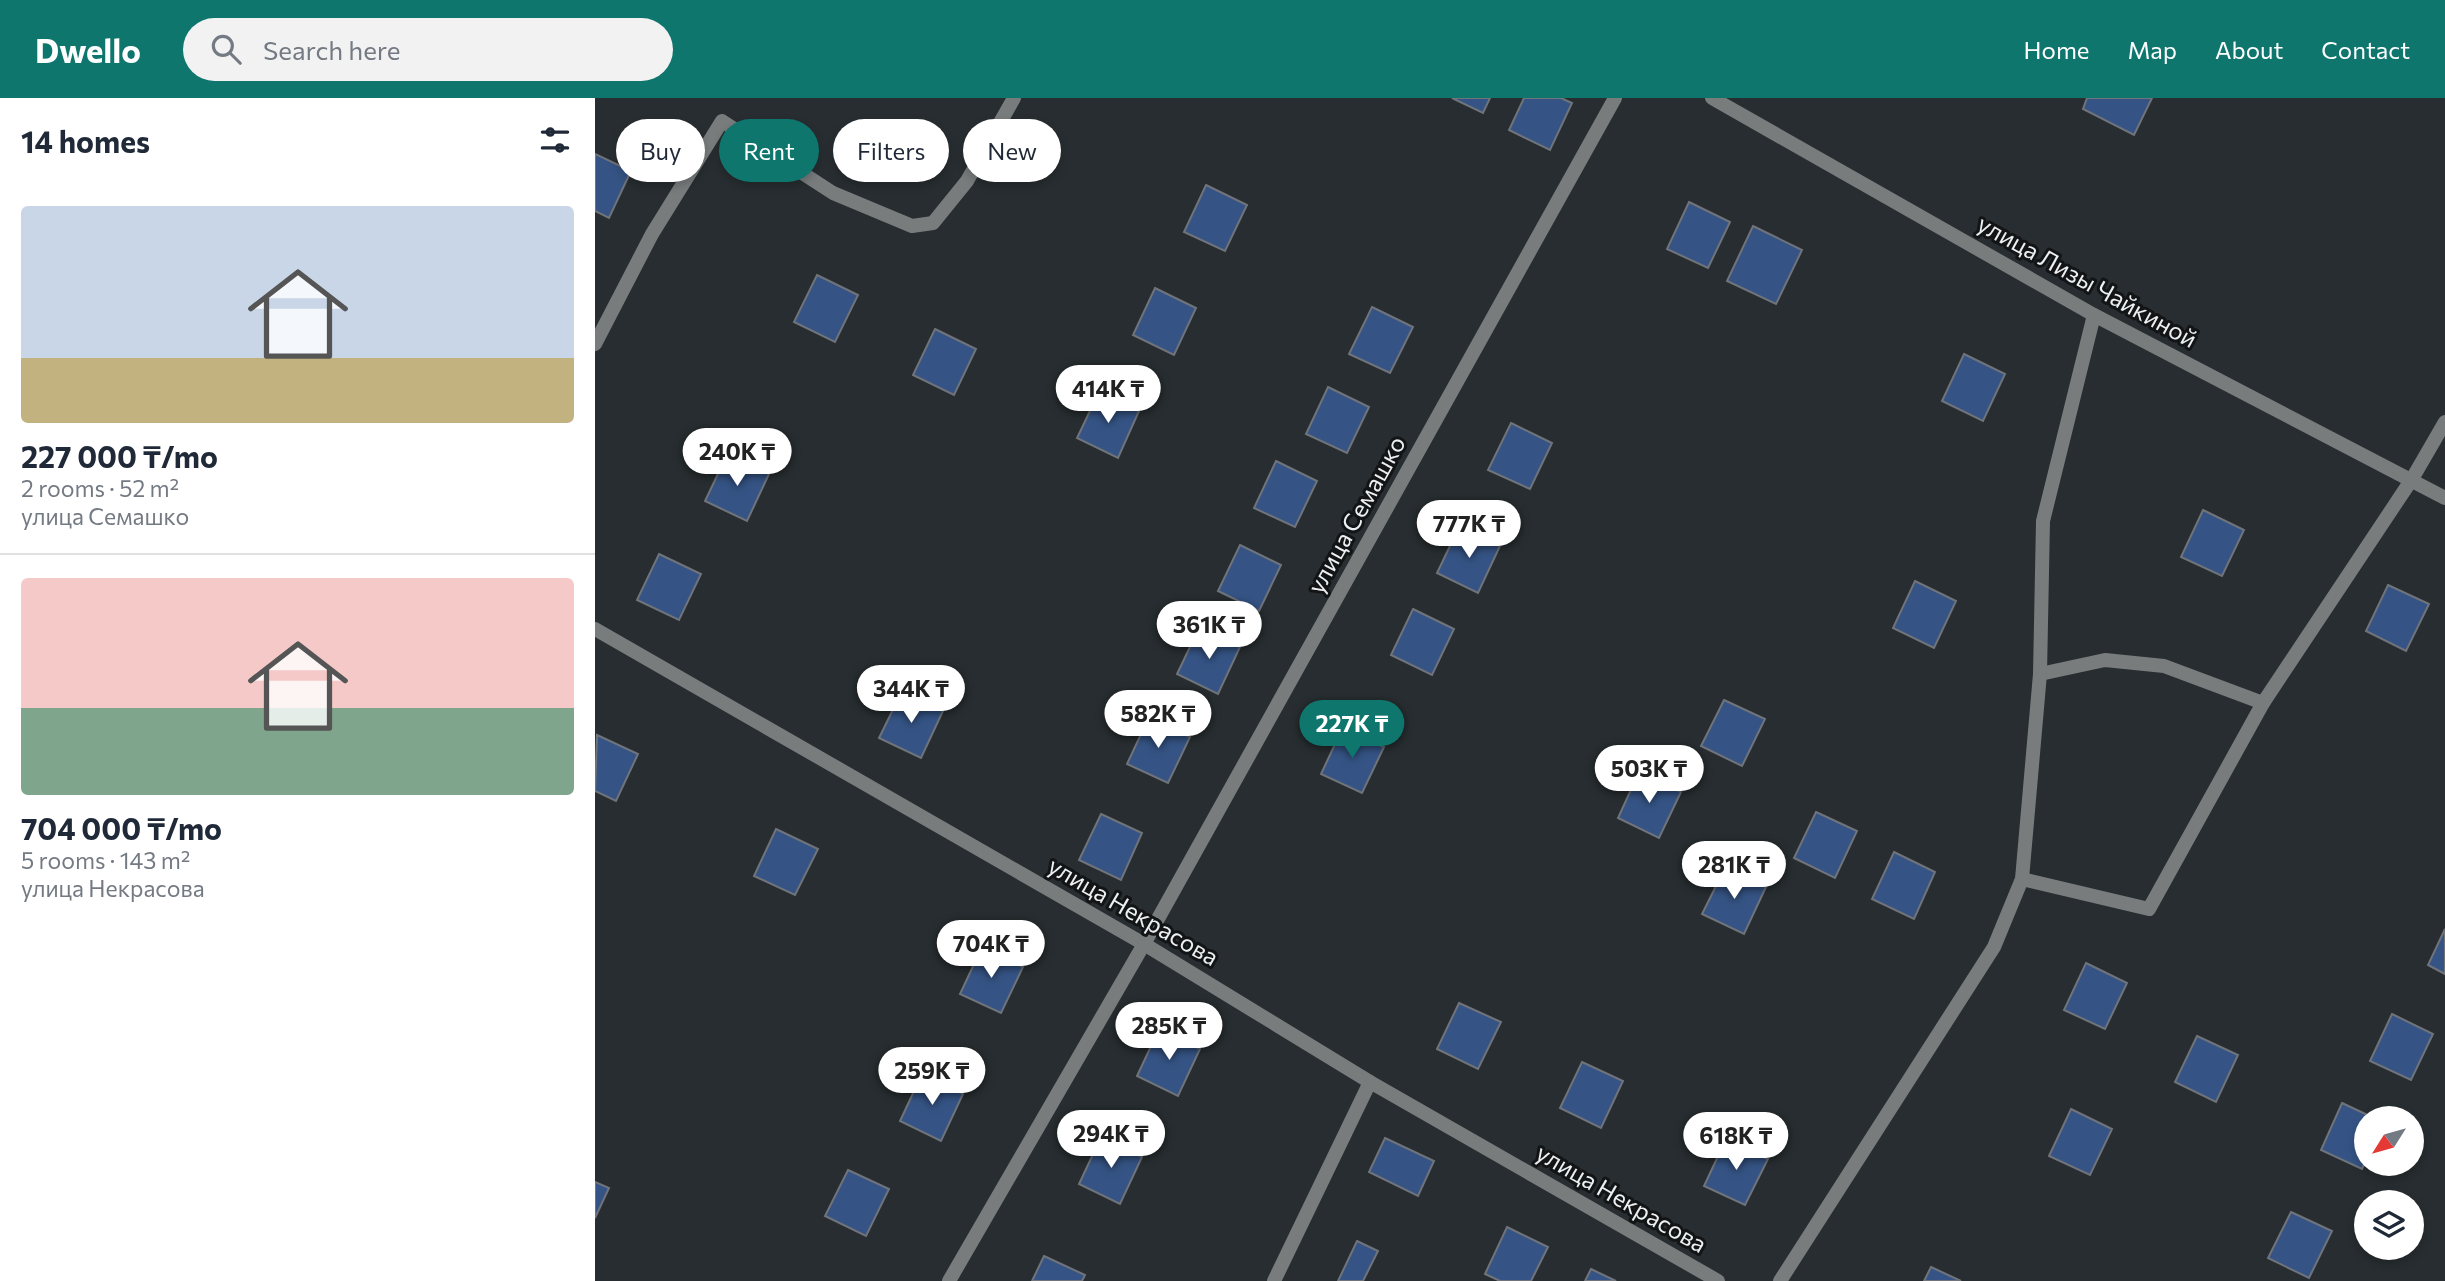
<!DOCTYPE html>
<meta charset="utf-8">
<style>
body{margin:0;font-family:Commissioner,sans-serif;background:#f2f2f3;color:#1f2937;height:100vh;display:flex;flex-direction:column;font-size:26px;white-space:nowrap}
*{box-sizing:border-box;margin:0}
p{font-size:23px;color:#747a83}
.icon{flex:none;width:38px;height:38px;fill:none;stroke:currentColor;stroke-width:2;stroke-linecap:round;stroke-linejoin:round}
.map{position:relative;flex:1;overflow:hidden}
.side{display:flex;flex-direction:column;background:#fff;width:595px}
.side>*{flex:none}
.guide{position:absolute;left:21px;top:21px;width:665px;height:63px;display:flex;gap:14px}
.needle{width:46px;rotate:233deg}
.controls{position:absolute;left:1759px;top:1008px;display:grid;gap:14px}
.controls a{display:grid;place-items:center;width:70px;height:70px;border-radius:50%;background:#fff;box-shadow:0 4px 10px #0003;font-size:35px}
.price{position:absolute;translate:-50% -60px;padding:0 16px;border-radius:24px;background:#fff;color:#222;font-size:23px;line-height:46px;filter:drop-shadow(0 2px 4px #0008)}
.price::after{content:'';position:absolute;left:50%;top:42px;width:21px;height:16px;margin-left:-10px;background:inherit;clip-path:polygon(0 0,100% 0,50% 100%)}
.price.on{background:#0f766e;color:#fff}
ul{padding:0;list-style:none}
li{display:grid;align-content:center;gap:14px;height:371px;padding:0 21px}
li+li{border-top:2px solid #e0e1e3}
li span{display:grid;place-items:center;height:217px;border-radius:7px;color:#555}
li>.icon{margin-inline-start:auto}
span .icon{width:126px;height:126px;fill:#fffc;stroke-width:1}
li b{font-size:30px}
h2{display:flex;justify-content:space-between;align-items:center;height:84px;padding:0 21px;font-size:30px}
.tag{padding:0 24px;border-radius:32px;background:#fff;box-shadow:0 4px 10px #0003;font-size:24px;line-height:63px}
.tag.on{background:#0f766e;color:#fff}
header{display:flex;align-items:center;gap:42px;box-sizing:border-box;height:98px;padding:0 35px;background:#0f766e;color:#fff}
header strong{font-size:33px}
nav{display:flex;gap:38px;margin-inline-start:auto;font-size:24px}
.search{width:490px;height:63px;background:#f2f2f3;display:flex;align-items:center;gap:18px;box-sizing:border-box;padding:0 24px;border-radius:38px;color:#747a83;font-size:26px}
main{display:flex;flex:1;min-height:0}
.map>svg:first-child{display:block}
</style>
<header>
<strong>Dwello</strong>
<div class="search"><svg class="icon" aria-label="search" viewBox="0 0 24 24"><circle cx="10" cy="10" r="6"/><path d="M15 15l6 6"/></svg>Search here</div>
<nav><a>Home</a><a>Map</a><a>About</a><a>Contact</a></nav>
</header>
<main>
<section class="side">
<h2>14 homes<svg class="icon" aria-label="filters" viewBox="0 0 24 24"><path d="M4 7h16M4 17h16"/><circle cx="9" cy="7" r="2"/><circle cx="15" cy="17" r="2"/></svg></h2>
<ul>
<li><span style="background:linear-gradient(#c9d6e8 70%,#c2b280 0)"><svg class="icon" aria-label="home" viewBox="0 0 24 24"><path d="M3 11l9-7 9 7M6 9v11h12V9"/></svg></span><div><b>227 000 ₸/mo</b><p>2 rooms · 52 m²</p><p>улица Семашко</p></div></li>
<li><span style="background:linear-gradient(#f6c9c9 60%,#7fa58c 0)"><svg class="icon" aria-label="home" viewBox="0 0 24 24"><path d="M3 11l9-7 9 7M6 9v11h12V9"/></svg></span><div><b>704 000 ₸/mo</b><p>5 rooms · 143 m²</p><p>улица Некрасова</p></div></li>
</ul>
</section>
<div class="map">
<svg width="1850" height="1183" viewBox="0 0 1850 1183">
<rect width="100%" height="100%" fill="#272d30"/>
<g fill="#355485" stroke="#70747a" stroke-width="2">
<polygon points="857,0 895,0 888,15"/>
<polygon points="929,0 966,0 977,5 955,52 914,32"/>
<polygon points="1492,0 1557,0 1539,37 1488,11"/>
<polygon points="0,56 36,73 14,120 0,113"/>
<polygon points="611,87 652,107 630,153 589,134"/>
<polygon points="1094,104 1135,124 1113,170 1072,151"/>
<polygon points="1158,128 1207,152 1181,206 1132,183"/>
<polygon points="222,177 263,197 240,244 199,224"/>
<polygon points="560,190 601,210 579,257 538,237"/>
<polygon points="777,209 818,229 795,275 754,256"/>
<polygon points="340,231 381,251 359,297 318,277"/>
<polygon points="1369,256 1410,276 1388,323 1347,303"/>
<polygon points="733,289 774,309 752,355 711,336"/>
<polygon points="504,294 544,313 523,360 482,340"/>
<polygon points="916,325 957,345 935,391 893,372"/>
<polygon points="132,357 174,376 152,423 110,403"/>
<polygon points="681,363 722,383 700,429 659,410"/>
<polygon points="1608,412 1649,432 1627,478 1586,459"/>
<polygon points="864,429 905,448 883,495 842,475"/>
<polygon points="645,447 686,467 664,513 623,493"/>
<polygon points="64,456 106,476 84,522 42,502"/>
<polygon points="1320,483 1361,503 1339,550 1298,530"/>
<polygon points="1793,487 1834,506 1811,553 1771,533"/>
<polygon points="818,511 859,531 837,577 796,557"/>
<polygon points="604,530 645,549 623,596 582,576"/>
<polygon points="307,593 348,613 326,660 284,640"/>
<polygon points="1129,602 1170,621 1147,668 1106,648"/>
<polygon points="554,619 595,639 573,685 532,666"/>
<polygon points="748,629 789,649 767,695 726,676"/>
<polygon points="2,637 43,656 21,703 0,693"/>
<polygon points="1044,674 1086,694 1064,740 1023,720"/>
<polygon points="1221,714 1262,733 1240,780 1199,760"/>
<polygon points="506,716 547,735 526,782 484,762"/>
<polygon points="181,731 223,751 200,797 159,778"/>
<polygon points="1299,754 1340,774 1319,821 1277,801"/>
<polygon points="1130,770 1171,789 1149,836 1107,816"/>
<polygon points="1850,831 1850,876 1833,867"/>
<polygon points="387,849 428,869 406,915 365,896"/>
<polygon points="1491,865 1532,885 1510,931 1469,912"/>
<polygon points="864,905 906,924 883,971 842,951"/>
<polygon points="1797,916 1838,936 1816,982 1775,963"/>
<polygon points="564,931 605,951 583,998 542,978"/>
<polygon points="1602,938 1643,957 1621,1004 1580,984"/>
<polygon points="987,964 1028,983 1006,1030 965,1010"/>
<polygon points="327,976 368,996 346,1043 305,1023"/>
<polygon points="1747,1005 1779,1020 1771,1020 1771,1062 1767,1071 1726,1052"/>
<polygon points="1476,1011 1517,1031 1495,1077 1454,1058"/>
<polygon points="506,1039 547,1059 525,1106 484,1086"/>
<polygon points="790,1040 839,1063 823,1098 774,1074"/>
<polygon points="1131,1041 1173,1061 1150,1107 1109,1088"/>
<polygon points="253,1072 294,1091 271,1138 230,1118"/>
<polygon points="0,1084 14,1090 0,1120"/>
<polygon points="1696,1114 1737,1133 1714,1180 1673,1160"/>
<polygon points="912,1129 953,1149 936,1183 905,1183 890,1176"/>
<polygon points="762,1143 783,1153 768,1183 743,1183"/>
<polygon points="449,1158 490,1177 487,1183 437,1183"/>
<polygon points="1336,1169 1366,1183 1329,1183"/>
<polygon points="996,1171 1021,1183 990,1183"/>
</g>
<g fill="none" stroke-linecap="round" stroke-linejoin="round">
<g stroke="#787c7c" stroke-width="14">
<polyline points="0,246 57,136 127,23 238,95 317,128 338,125 372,83 419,0"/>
<polyline points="0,531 549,846 775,984 1123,1183"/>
<polyline points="1445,576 1510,562 1569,568 1668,605"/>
<polyline points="1427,781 1554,811 1668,605 1817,381 1850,324"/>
<polyline points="354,1183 549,846 1020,0"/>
<polyline points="679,1183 775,984"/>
<polyline points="1185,1183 1399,849 1427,781 1445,576 1448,423 1499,217"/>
</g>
<polyline stroke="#787c7c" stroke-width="14" points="1117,0 1499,217 1850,400"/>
</g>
<g text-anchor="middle" stroke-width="6" stroke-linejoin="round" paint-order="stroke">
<g font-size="24" fill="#ecf0f2" stroke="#121416">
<text transform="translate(1492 184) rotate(29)" y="8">улица Лизы Чайкиной</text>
<text transform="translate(762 417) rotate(-61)" y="8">улица Семашко</text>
<text transform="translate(538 814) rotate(30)" y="8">улица Некрасова</text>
<text transform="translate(1026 1101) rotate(30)" y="8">улица Некрасова</text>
</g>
</g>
</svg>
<div class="controls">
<a><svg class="needle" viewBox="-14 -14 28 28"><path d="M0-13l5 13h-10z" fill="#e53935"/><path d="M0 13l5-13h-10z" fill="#747a83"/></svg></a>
<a><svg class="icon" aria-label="layers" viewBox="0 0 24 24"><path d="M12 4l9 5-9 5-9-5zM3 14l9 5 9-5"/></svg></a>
</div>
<b class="price" style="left:513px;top:327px">414K ₸</b>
<b class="price" style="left:142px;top:390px">240K ₸</b>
<b class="price" style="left:874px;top:462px">777K ₸</b>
<b class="price" style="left:614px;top:563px">361K ₸</b>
<b class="price" style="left:316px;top:627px">344K ₸</b>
<b class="price" style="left:563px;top:652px">582K ₸</b>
<b class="price on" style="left:757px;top:662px">227K ₸</b>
<b class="price" style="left:1054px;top:707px">503K ₸</b>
<b class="price" style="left:1139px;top:803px">281K ₸</b>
<b class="price" style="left:396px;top:882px">704K ₸</b>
<b class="price" style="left:574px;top:964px">285K ₸</b>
<b class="price" style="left:337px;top:1009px">259K ₸</b>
<b class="price" style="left:516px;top:1072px">294K ₸</b>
<b class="price" style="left:1141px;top:1074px">618K ₸</b>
<div class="guide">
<a class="tag">Buy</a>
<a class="tag on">Rent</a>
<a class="tag">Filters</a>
<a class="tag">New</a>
</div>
</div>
</main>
